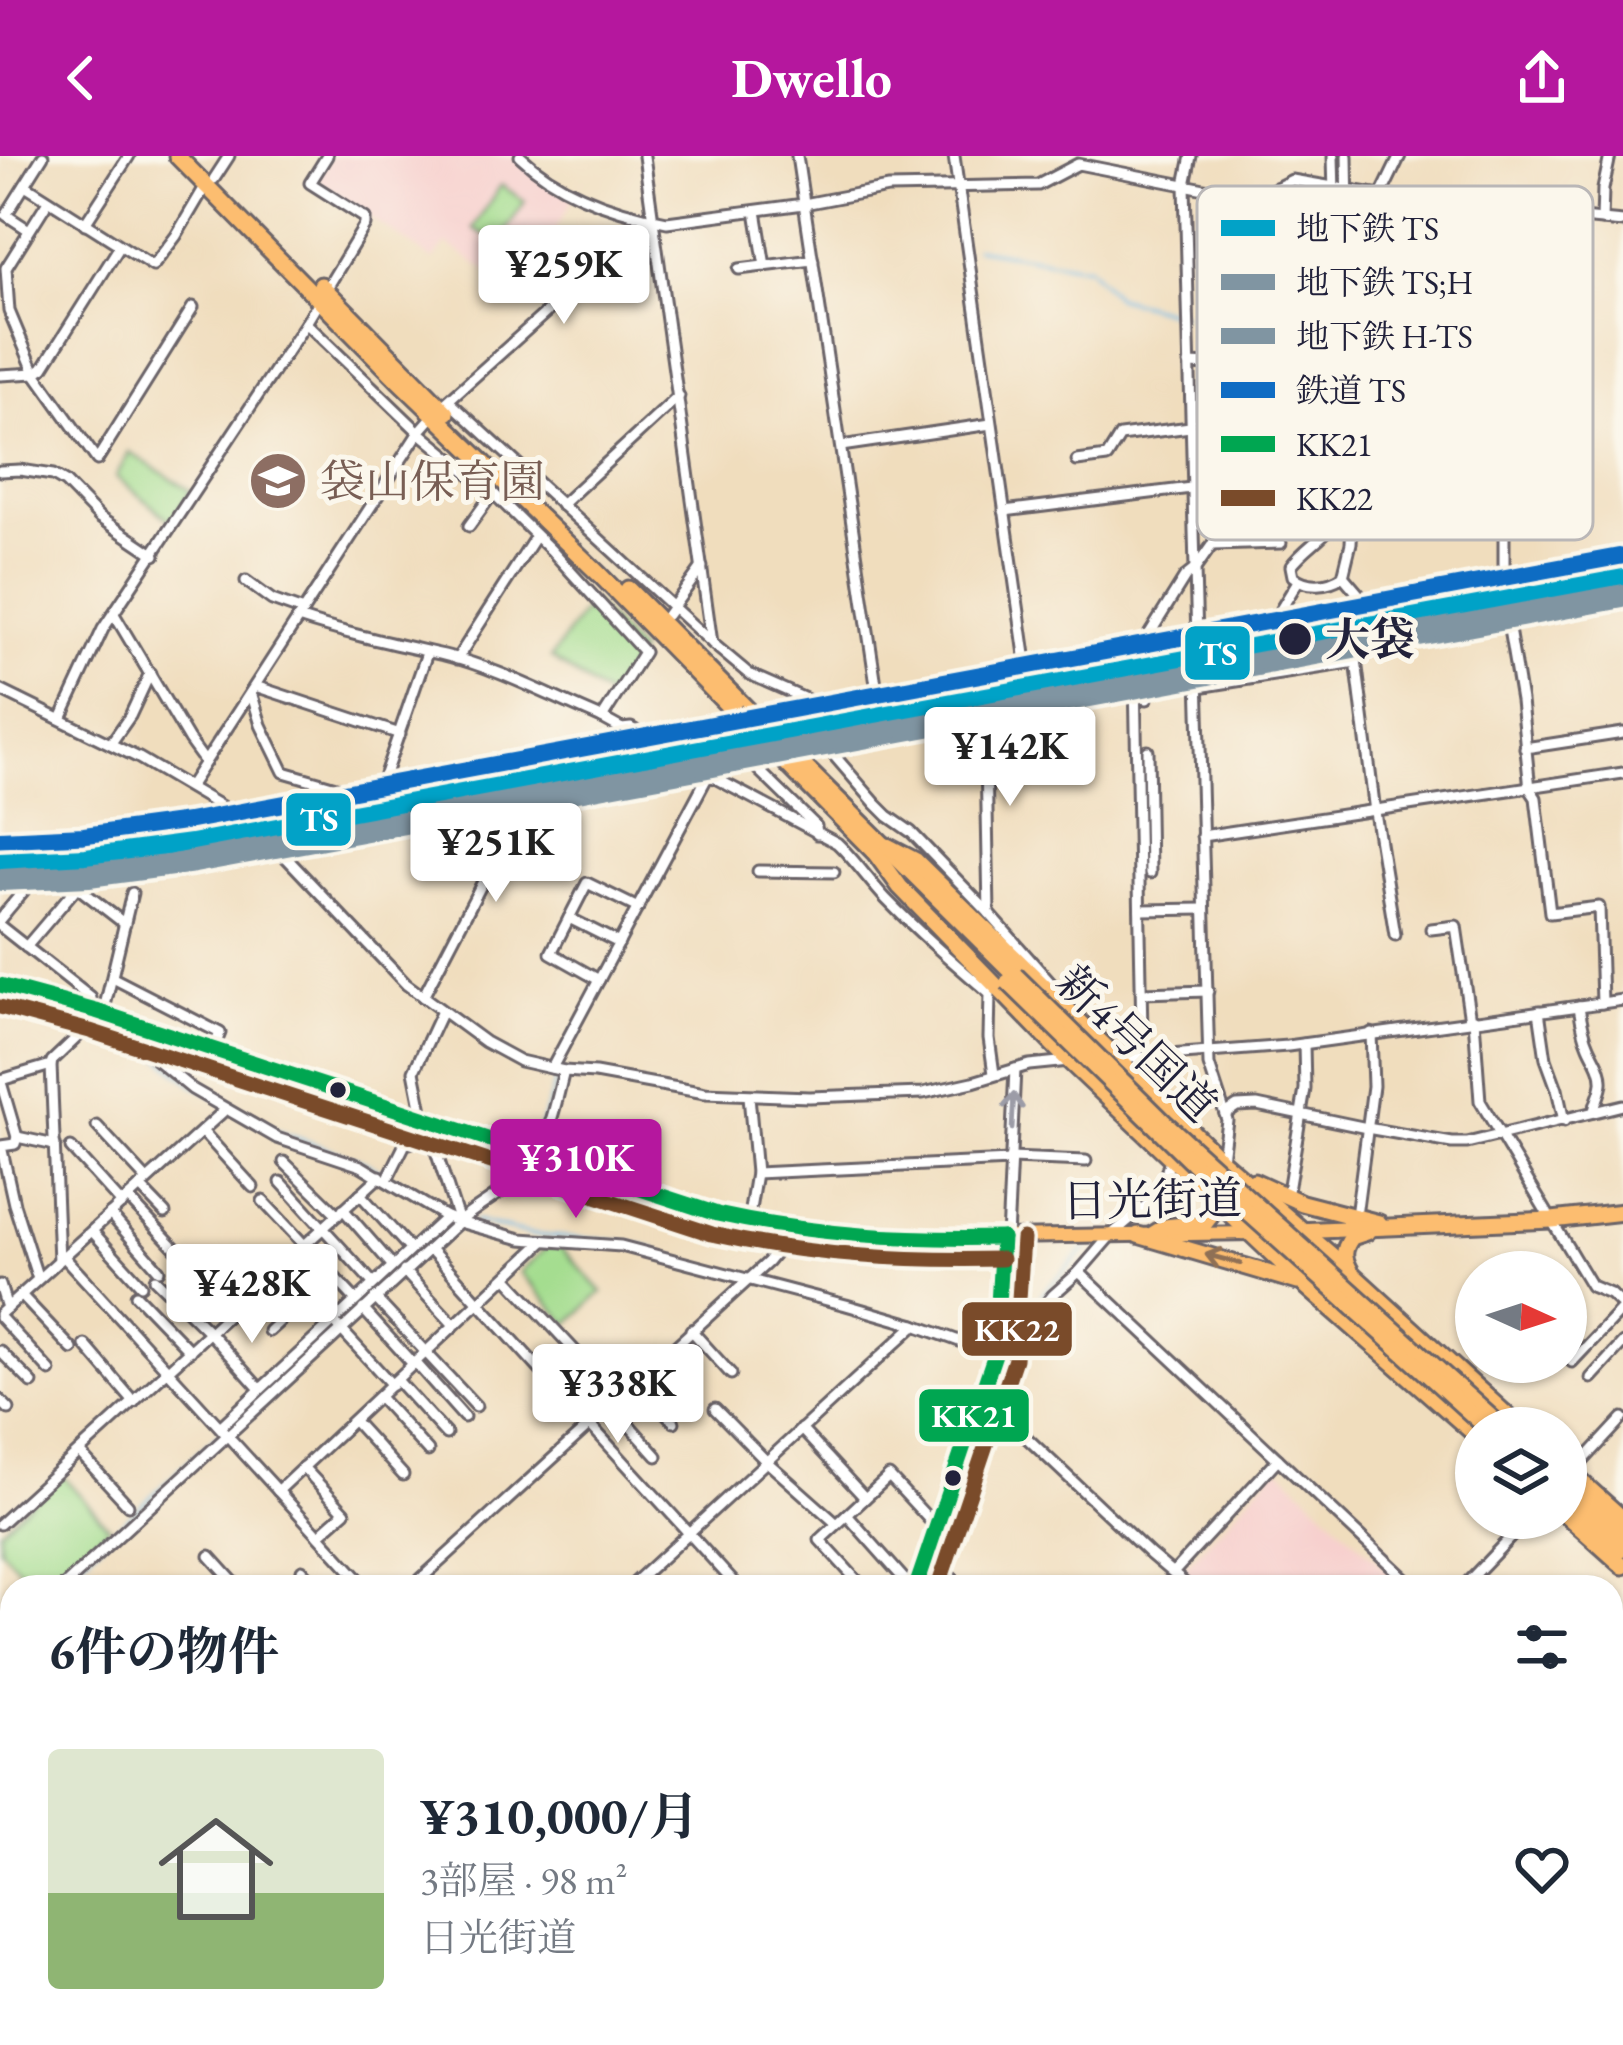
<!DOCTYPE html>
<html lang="ja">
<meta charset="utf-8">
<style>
body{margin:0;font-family:"EB Garamond","Noto Serif JP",serif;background:#f6f6f7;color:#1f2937;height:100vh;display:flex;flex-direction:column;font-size:45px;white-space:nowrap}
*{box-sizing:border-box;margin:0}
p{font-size:39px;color:#747a83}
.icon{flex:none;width:66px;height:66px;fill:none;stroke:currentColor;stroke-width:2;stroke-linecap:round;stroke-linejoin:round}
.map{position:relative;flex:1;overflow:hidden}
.details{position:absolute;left:0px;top:1419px;width:1623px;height:471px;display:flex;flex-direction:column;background:#fff;border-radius:36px 36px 0 0;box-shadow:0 3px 9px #0004}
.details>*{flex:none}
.needle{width:78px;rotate:93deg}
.fabs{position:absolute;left:1455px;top:1095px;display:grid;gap:24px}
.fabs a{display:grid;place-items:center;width:132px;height:132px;border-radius:50%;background:#fff;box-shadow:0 3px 9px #0004;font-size:60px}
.price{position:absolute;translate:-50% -102px;padding:0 27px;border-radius:12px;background:#fff;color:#222;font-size:39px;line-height:78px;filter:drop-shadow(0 3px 6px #0008)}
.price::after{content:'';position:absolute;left:50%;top:72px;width:36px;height:27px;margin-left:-18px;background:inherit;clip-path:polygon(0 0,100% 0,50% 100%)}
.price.selected{background:#b5179e;color:#fff}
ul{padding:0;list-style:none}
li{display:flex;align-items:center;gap:36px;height:300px;padding:0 48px}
li span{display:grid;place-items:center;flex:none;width:336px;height:240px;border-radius:12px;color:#555}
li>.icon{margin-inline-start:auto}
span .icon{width:144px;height:144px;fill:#fffc;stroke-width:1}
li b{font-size:51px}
h2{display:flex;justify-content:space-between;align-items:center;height:144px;padding:0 48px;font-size:51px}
header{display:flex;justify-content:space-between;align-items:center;height:156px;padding:0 48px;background:#b5179e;color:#fff;font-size:54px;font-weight:700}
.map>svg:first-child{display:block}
</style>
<header><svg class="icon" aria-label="back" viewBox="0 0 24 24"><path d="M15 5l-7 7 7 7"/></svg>Dwello<svg class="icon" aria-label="share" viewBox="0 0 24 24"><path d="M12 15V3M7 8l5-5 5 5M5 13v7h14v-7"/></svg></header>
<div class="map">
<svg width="1623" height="1889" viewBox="0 0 1623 1889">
<rect width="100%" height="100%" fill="#fbf7ec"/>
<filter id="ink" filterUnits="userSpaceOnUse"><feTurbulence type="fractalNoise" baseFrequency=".00833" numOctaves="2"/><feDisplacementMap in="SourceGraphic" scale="24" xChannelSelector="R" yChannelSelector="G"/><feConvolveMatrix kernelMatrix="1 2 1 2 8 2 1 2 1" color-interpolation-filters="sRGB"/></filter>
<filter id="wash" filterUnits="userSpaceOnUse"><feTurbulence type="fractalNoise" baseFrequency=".004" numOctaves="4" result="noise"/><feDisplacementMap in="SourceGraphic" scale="48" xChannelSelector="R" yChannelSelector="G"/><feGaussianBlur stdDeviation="2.7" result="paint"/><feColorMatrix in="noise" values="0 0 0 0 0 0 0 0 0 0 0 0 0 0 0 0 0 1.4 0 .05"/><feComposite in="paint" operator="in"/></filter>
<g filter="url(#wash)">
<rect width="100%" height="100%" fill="#f0ddbd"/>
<g fill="#f7d0ce">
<polygon points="331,0 517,0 553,31 574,40 533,114 526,111 513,132 446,88 433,104 315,24"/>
<polygon points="1275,1313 1281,1313 1404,1431 1200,1431 1185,1417 1185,1411"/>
<polygon points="0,1509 12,1522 12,1790 9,1793 0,1783"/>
</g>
<g fill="#a4dd8f" stroke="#638065" stroke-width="3">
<polygon points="501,29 525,45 498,87 473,72"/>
<polygon points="129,296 191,335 172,366 116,321"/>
<polygon points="591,444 639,496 610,543 551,502"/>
<polygon points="522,641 489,703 431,659"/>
<polygon points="548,1090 561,1091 602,1136 568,1168 520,1116"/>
<polygon points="61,1318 109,1371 44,1431 36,1431 0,1392 0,1374"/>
</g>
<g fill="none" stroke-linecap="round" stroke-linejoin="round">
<g stroke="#69b8e4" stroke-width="3">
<polyline points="975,92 1088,111 1116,141 1183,159"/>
<polyline points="127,874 193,928 249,960 276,975 363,1005 386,1018"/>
<polyline points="535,988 557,922"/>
<polyline points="394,1022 444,1052"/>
<polyline points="474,1065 533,1079 625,1086 656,1094"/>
<polyline points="341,1166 447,1071"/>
<polyline points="1004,1187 1047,1133 1087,1092"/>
<polyline points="274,1227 334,1172"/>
<polyline points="53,1431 219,1278"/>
<polyline points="0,1479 12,1468"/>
</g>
</g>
</g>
<g filter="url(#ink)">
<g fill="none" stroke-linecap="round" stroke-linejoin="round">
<defs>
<g id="minor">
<path d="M520,0C559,37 615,56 667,66L804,48L888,32L1038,29L1078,8L1245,41L1272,34L1292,24L1433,48L1623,66"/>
<polyline points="644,0 712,487 749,518 824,551 1140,493 1185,421 1195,413 1185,29 1191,0"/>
<polyline points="797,0 878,542"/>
<polyline points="954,0 1027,513"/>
<path d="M1333,0L1342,345C1338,377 1308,386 1291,410L1293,420C1307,432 1328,430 1343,420L1351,387L1353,345L1347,0"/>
<polyline points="214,23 229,0"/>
<polyline points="25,29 153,110 176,80 206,29"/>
<polyline points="48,45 6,112 9,155 35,217 97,304 193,151"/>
<polyline points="1495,54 1504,208 1504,424 1623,402"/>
<polyline points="756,55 765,110"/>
<polyline points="1602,64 1603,33 1610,0"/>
<polyline points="85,68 129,0"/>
<polyline points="29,74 6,59 43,0"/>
<polyline points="1349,76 1361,74 1366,70 1400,0"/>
<polyline points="739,113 813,104"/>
<polyline points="1189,208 1296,213"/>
<polyline points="0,219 35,217 43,212 120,90"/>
<polyline points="1291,231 1340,230"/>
<polyline points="449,245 710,485"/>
<polyline points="841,290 991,268"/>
<polyline points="1258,292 1340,290"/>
<polyline points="1077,305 1107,301 1120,280 1190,271"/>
<polyline points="0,315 20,314 53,319 65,326 100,362 155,399"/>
<polyline points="561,349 679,240"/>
<polyline points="1004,355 1191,332"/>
<polyline points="469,370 493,337"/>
<polyline points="1212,389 1281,387"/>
<polyline points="1343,420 1367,448 1504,424"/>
<polyline points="246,425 272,444 303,455"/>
<polyline points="114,458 189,584 205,606"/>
<polyline points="667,459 702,411"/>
<polyline points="1507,461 1623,440"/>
<path d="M298,462C346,478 395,488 444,499C498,512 551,541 602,562L644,496L551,394L493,337L419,276L306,167"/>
<polyline points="1197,481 1275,463 1298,425"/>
<polyline points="457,503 536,380"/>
<polyline points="1135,522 1142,877"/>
<polyline points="255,530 400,578"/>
<polyline points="1199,531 1356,506"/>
<polyline points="0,534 139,602 239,661 280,695 406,828 485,886 520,905 564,915 595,917 705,937 809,941 923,937 973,926 1029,909 1069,905"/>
<polyline points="251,536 261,569 284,616 367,640 378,638 427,497"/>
<polyline points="1147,543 1146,528 1149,521"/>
<polyline points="985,550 989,757"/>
<polyline points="602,562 622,573 631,572 653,585"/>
<polyline points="61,563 103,473 306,167 365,69 365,62 310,27 327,0"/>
<polyline points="830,578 832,597 876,648 888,660 911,676 989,757 1055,832 1056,836"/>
<polyline points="111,587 130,560 150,517"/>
<polyline points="1525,592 1623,577"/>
<polyline points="1148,595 1150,717"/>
<polyline points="740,596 816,670 817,678"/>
<polyline points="189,631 419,276 441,251 650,63"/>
<polyline points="1202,680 1623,617"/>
<path d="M266,683L323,676L682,609L700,619L713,621L837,687C855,704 869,725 886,743C919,777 954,807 990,838L989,882L994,918"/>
<polyline points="247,687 267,684"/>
<polyline points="758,715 834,716"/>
<polyline points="1140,754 1204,753"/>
<polyline points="569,762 619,787"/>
<polyline points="0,763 42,713 57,711 63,720 125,768"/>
<polyline points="0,770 91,842"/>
<polyline points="1431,773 1456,770 1470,864"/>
<polyline points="1395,779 1375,656 1354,488 1507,461 1521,545 1530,633 1536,642 1550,757 1599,751 1602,847"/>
<polyline points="26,791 77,731"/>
<polyline points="113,822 220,877 213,894"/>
<polyline points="599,824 551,797 587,727 638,752"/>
<polyline points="1142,837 1208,835"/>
<polyline points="423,841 529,637"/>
<path d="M1579,850C1581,864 1583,877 1589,890C1594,902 1603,913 1602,927C1601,938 1595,946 1594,956"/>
<polyline points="1539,855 1546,903 1557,933 1564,965"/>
<polyline points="103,858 132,737"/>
<polyline points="1474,863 1480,945 1591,1130 1610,1138 1623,1150"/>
<polyline points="148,897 192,933 277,982 361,1010 446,1061 459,1066"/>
<polyline points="1116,903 1288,890 1623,844"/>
<polyline points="552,912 719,599 1115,525 1199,515"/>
<polyline points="0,923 17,981 15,988 1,990 14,1048 38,1123"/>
<polyline points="1,924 51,909"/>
<polyline points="1225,958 1237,950 1257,949 1367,972 1452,987 1467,987 1623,949"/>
<polyline points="420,961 422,955 414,915 442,855"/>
<polyline points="430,965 428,971 459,1066 521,1083 621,1090 846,1149 915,1169 995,1198 1007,1196 1053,1139 1079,1116 1111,1079 1161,1037 1170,1003"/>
<polyline points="97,970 147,1024"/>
<polyline points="202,975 253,1031"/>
<polyline points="17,981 55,989"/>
<polyline points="71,992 122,1048"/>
<polyline points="1010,1002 1086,1005"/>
<polyline points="1222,1003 1227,964 1209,909 1195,413 1212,389 1284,237 1291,231 1290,224 1325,157 1336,155"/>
<polyline points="284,1006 338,1059"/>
<polyline points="756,1017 1010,1005"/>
<polyline points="387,1024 405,988 432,982"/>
<polyline points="281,1026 373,1127"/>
<polyline points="140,1031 165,1057"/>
<polyline points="360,1038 410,1093"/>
<polyline points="1287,1041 1305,933 1304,888"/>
<polyline points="128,1042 176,1093"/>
<polyline points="263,1045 355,1143"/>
<polyline points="343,1053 392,1109"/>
<polyline points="110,1058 159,1114"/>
<polyline points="1356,1060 1373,930 1371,877"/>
<polyline points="748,1066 756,1017 749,940"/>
<polyline points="92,1075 141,1129"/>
<polyline points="1007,1082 1015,913"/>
<polyline points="430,1093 738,1431"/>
<polyline points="64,1101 366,1431"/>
<polyline points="59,1105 51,909 52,905 92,867 96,855"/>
<polyline points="283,1110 392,1229"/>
<polyline points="404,1115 454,1169"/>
<polyline points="1079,1116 1414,1431"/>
<polyline points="507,1122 619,1242"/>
<polyline points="155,1123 210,1177 260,1233"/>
<polyline points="0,1129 7,1152"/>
<polyline points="21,1139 72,1193"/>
<polyline points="136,1139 190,1195"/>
<polyline points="375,1142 476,1250"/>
<polyline points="363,1153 413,1208"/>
<polyline points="0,1158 226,953"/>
<polyline points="0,1161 50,1215"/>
<polyline points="691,1174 731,1218"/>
<polyline points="269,1175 309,1138"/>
<polyline points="85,1189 134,1246"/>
<polyline points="0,1195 32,1227"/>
<polyline points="415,1206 464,1261"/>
<polyline points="1572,1206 1623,1152"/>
<polyline points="1591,1222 1623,1187"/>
<polyline points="397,1224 446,1278"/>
<polyline points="636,1225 674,1266"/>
<polyline points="379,1241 428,1295"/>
<polyline points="0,1244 9,1253"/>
<polyline points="981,1244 991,1248 1150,1398 1189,1431"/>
<polyline points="611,1249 657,1300"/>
<polyline points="715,1253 766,1305 837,1368"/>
<polyline points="354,1265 403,1319"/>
<polyline points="220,1271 446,1061"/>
<polyline points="801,1273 865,1342"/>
<polyline points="79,1296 128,1349"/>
<polyline points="303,1311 345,1356 319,1379"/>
<polyline points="1572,1317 1623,1262"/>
<polyline points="278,1335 544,1085"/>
<polyline points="847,1359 911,1431"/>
<polyline points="0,1368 380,1020"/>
<polyline points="928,1399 961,1431"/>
<polyline points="210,1400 238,1431"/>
<polyline points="302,1414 317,1431"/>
<polyline points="1174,1416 1278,1303"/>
<path d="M63,1431L459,1066C478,1049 502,1038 521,1020C548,993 555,950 564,915"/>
<polyline points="172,1431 175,1429 177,1431"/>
<polyline points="412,1431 768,1106 777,1095 783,1074"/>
<polyline points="630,1431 915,1169"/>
<polyline points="863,1431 820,1384 889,1320 937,1372"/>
<polyline points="916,1431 995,1198 1002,1082"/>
<polyline points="1463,1431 1529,1362"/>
<polyline points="0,1489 12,1478"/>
<polyline points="1611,1503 1623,1490"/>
<polyline points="0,1505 12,1518"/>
<polyline points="1611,1557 1623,1544"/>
<polyline points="1611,1612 1623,1599"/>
<polyline points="1611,1667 1623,1655"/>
<polyline points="1611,1726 1623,1713"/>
<polyline points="0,1808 12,1797"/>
<polyline points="1611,1840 1623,1851"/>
<polyline points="315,1878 318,1889"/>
<polyline points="757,1878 758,1889"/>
<polyline points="772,1878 784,1889"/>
<polyline points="983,1878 995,1889"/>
<polyline points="1326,1878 1337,1889"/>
<polyline points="1426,1878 1437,1889"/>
<polyline points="1480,1878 1491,1889"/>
<polyline points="1530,1878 1542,1889"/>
<polyline points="133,1889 145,1878"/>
<polyline points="360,1889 372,1878"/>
<polyline points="564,1889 639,1878"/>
<polyline points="792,1889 805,1878"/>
<polyline points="920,1889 930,1878"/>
<polyline points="1032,1889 1042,1878"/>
<polyline points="1246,1889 1256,1878"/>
<polyline points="1460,1889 1470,1878"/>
<polyline points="1559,1889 1570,1878"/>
</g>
<polyline id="major" points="0,829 96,855 694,1052 783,1074 880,1083 1253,1077"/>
<g id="highway">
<polyline points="177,0 398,224 600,419 734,556"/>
<polyline points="321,129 447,257"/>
<polyline points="628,433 748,554"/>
<polyline points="795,601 1015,819"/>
<polyline points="782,603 881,703"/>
<polyline points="887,690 916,705 1222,1005 1338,1105 1521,1272"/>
<polyline points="876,698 900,731 1069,905 1306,1130 1476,1279"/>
<polyline points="1254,1025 1302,1047 1379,1067"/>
<polyline points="1297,1075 1552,1064 1623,1056"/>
<polyline points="1138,1079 1298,1126"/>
<polyline points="1152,1079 1165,1071 1205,1067 1213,1057 1216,1043"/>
<path d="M1351,1116C1343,1102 1342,1094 1352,1081L1367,1076"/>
<polyline points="1566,1312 1623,1363"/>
<polyline points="1566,1328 1623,1379"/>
<polyline points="1566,1343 1623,1393"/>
<polyline points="1566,1359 1623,1410"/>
</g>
</defs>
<use href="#minor" stroke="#6a6368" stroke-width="15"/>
<use href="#major" stroke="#6a6368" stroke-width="18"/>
<use href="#highway" stroke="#6a6368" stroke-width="21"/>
<use href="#minor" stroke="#fff" stroke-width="9"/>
<use href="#major" stroke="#fcbd6f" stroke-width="12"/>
<use href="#highway" stroke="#fcbd6f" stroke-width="15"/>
<defs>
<g id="highway-bridge">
<polyline points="748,554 795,601"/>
<polyline points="734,556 782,603"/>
<polyline points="1015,819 1164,966 1503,1272"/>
<polyline points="1008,826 1193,1007 1487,1272"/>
</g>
</defs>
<use href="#highway-bridge" stroke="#6a6368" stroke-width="21" stroke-linecap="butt"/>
<use href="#highway-bridge" stroke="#fcbd6f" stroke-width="15"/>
<defs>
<g id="bus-1">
<path d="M0,829L96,855L717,1058C812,1079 905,1084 1002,1082"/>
<polyline points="916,1431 995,1198 1002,1082"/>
</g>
<g id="bus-2">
<path d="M0,851L90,875L712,1078C809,1100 904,1105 1002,1103"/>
<polyline points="938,1431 1015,1203 1023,1083"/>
</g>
</defs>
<use href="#bus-1" stroke="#fbf7ec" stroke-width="24"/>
<use href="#bus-2" stroke="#fbf7ec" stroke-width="24"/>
<use href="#bus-1" stroke="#00a651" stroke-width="15"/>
<use href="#bus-2" stroke="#7a4b2a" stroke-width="15"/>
<defs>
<polyline id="rail-1" points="0,684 84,680 188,666 1619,401"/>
</defs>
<use href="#rail-1" stroke="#fbf7ec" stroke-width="27"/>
<use href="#rail-1" stroke="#0f6cc3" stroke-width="18"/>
<defs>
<polyline id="metro-1" points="0,705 86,701 191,687 1623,422"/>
<polyline id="metro-2" points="1,726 89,722 195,708 1623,443"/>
<polyline id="metro-3" points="1,722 86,717 167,708 1623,437"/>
</defs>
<use href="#metro-1" stroke="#fbf7ec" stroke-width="27"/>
<use href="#metro-2" stroke="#fbf7ec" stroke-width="27"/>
<use href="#metro-3" stroke="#fbf7ec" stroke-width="27"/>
<use href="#metro-1" stroke="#02a2c7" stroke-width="18"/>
<use href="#metro-2" stroke="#8095a2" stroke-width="18"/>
<use href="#metro-3" stroke="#8095a2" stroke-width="18"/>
</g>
<defs><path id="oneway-shaft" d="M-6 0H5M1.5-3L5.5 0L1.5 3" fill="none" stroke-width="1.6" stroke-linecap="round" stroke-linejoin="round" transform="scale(3)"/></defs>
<use stroke="#9c9ca7" href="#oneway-shaft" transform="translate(1013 955) rotate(-87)"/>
<use stroke="#8f7055" href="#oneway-shaft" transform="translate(1223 1103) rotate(-165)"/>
</g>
<defs>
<symbol id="school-disc" viewBox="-11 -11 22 22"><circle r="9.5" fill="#8d6e63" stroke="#fbf7ec"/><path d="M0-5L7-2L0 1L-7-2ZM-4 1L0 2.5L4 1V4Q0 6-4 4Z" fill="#fff"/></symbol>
</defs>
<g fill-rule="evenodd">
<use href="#school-disc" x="245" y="292" width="66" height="66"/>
</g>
<g fill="#22223b" stroke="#fbf7ec" stroke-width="4.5">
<circle cx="1295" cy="483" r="18"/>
<circle cx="338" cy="934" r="10"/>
<circle cx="953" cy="1322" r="10"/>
</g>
<g text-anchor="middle" stroke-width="10" stroke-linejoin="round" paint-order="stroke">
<g font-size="45" fill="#785e54" stroke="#fbf7ec" text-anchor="start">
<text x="320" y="341">袋山保育園</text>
</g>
<g font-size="45" font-weight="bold" fill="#22223b" stroke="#fbf7ec" text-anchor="start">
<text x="1325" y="499">大袋</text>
</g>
<g font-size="45" fill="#22223b" stroke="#fbf7ec">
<text transform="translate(1137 887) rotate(44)" y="16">新4号国道</text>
<text transform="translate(1152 1043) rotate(-1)" y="16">日光街道</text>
</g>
</g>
<rect x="1197" y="30" width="396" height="354" rx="18" fill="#fbf7ec" stroke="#bab7b7" stroke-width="3"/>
<rect x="1221" y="64" width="54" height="16" fill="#02a2c7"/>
<rect x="1221" y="118" width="54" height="16" fill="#8095a2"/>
<rect x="1221" y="172" width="54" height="16" fill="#8095a2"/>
<rect x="1221" y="226" width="54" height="16" fill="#0f6cc3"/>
<rect x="1221" y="280" width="54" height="16" fill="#00a651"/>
<rect x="1221" y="334" width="54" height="16" fill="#7a4b2a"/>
<g font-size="33" fill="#22223b">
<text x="1296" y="84">地下鉄 TS</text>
<text x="1296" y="138">地下鉄 TS;H</text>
<text x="1296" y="192">地下鉄 H-TS</text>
<text x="1296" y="246">鉄道 TS</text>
<text x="1296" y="300">KK21</text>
<text x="1296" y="354">KK22</text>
</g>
<g stroke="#fbf7ec" stroke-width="4.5">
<rect x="1183" y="468" width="69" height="58" rx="12" fill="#02a2c7"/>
<rect x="284" y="635" width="69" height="57" rx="12" fill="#02a2c7"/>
<rect x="960" y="1144" width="114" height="58" rx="12" fill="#7a4b2a"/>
<rect x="917" y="1231" width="114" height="57" rx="12" fill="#00a651"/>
</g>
<g font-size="33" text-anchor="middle" font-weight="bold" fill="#fff">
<text x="1218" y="509">TS</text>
<text x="319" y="675">TS</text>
<text x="1017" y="1185">KK22</text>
<text x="974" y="1271">KK21</text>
</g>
</svg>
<div class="fabs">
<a><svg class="needle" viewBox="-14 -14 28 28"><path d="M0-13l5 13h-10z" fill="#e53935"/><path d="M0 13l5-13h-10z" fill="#747a83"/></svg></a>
<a><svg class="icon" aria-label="layers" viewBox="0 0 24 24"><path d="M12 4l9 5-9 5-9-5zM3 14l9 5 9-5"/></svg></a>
</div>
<b class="price" style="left:564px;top:171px">¥259K</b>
<b class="price" style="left:1010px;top:653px">¥142K</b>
<b class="price" style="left:496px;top:749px">¥251K</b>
<b class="price selected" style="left:576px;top:1065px">¥310K</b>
<b class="price" style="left:252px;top:1190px">¥428K</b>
<b class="price" style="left:618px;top:1290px">¥338K</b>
<section class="details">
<h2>6件の物件<svg class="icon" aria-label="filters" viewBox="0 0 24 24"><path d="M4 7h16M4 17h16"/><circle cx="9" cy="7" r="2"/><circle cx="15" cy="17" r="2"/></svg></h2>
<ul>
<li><span style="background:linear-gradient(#dfe7d0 60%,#8fb573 0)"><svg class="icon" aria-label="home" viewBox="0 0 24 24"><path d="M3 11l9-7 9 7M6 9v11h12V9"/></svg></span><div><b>¥310,000/月</b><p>3部屋 · 98 m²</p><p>日光街道</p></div><svg class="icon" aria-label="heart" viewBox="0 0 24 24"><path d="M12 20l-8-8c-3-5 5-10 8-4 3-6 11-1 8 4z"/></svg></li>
</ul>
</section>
</div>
